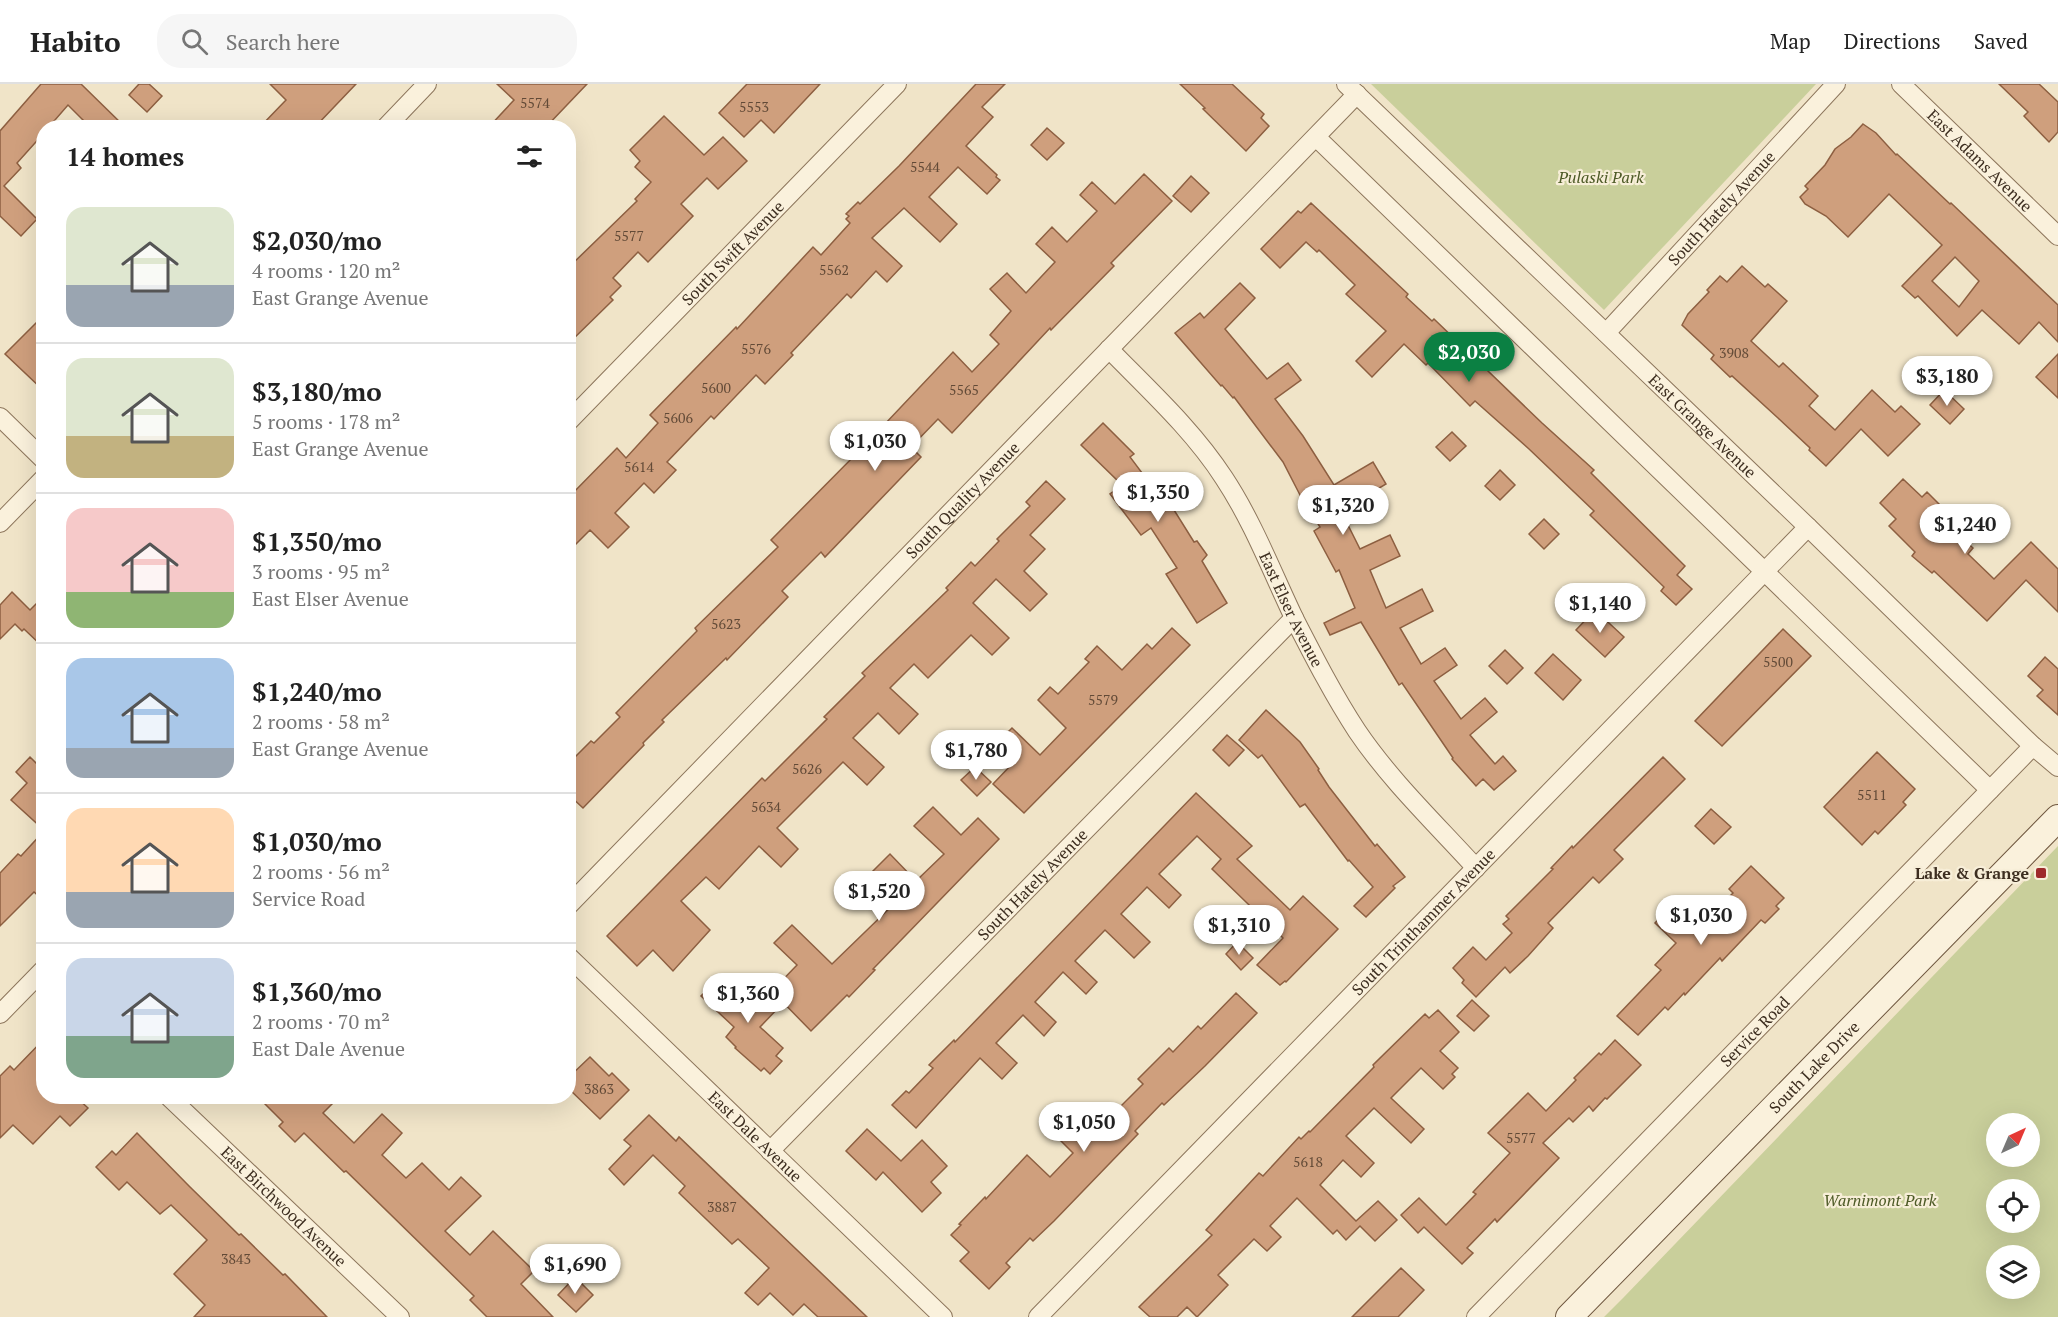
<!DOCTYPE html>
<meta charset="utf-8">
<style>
body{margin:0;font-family:"PT Serif",serif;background:#f6f6f6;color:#222;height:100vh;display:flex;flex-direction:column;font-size:22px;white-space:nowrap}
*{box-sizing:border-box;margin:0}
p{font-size:20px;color:#767676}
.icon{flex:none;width:33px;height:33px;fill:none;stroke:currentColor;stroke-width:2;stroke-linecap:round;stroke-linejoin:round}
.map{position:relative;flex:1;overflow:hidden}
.details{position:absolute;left:36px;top:36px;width:540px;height:984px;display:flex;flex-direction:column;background:#fff;border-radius:24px;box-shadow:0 6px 24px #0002}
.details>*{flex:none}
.needle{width:39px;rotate:44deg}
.fabs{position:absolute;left:1986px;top:1029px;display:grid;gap:12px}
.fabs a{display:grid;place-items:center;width:54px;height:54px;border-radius:50%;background:#fff;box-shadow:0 6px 24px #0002;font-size:30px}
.price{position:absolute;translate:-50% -51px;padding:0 14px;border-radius:21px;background:#fff;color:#222;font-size:20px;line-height:39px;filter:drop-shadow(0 2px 3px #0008)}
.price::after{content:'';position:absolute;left:50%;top:36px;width:18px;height:14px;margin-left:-9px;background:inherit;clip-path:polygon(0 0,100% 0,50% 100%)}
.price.selected{background:#0b8043;color:#fff}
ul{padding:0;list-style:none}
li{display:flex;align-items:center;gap:18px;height:150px;padding:0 30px}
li+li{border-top:2px solid #e0e0e0}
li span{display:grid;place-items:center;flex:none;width:168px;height:120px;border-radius:18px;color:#555}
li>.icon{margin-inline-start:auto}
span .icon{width:72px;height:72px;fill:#fffc;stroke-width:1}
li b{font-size:26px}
h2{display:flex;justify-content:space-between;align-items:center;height:72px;padding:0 30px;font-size:26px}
header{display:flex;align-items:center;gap:36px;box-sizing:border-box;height:84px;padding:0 30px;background:#fff;border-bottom:2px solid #e0e0e0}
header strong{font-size:28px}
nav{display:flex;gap:33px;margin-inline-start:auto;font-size:21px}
.search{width:420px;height:54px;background:#f6f6f6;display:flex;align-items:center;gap:15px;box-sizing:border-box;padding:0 21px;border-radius:24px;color:#767676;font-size:22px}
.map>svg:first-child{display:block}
</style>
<header>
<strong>Habito</strong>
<div class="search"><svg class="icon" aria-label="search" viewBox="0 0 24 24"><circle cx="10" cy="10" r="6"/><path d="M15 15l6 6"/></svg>Search here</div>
<nav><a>Map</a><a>Directions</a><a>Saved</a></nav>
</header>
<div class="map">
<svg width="2058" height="1233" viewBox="0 0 2058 1233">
<rect width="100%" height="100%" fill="#f0e4c8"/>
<g fill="#c9cf9b" fill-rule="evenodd">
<polygon points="1371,0 1816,0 1604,226"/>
<path d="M2058,762V1233H1604L1624,1213ZM1996,1040H2030V1072H1996ZM1996,1106H2030V1138H1996ZM1996,1172H2030V1204H1996Z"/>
</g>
<g fill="#cf9f7d" stroke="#8d5f41" stroke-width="1.5" fill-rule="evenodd">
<polygon points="41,0 81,0 126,44 91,44 68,21 48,44 44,44 44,49 17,79 21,84 4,102 37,135 21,152 0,132 0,47"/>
<polygon points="139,0 149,0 162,12 147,28 129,11"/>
<polygon points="270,0 356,0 314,44 259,44 286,16"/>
<polygon points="497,0 587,0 545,44 488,44 514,16"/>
<polygon points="747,0 820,0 774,49 761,36 744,53 719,29"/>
<polygon points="976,0 1005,0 982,23 993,33 966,62 997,91 996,93 1000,96 987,110 958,83 929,113 957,140 940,158 904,124 872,154 902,182 887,198 876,187 851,214 847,210 791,269 793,271 765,300 756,291 714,335 711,332 667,378 676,386 654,409 644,399 615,429 629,443 608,464 590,446 568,468 568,414 617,364 626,374 658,339 650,331 736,243 737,245 813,163 821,171 850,139 846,135 849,132 846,130 858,118 860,120 899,82"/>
<polygon points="1180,0 1232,0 1264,30 1261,34 1269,42 1246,67 1203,25 1205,24"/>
<polygon points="1999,0 2039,0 2058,18 2058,48 2049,58 2024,32 2028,28"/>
<polygon points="664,32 704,71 723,53 747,77 718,105 707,94 681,120 693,132 648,178 638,168 613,194 621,202 610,213 613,216 568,260 568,184 637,117 635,115 651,98 635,83 640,77 630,66"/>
<path d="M1863,40L1876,49L1896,71L1897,70L1950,120L1951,119L2058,221V258L2039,238L2019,260L1982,226L1957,252L1918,212L1915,214L1902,202L1942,161L1889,110L1848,153L1826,132L1805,120L1800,113L1808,105L1805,102L1825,81L1835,65L1851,53ZM1955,173L1979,197L1959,223L1932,197Z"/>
<polygon points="1047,44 1064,59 1047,76 1031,61"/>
<polygon points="1144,90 1172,117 1111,179 1114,182 1051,246 1050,244 952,349 938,335 911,363 921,373 825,473 821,468 782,507 788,513 727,576 726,574 662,636 664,638 643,659 644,661 583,724 568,710 568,680 591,657 594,659 620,633 616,629 697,547 695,544 778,463 771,456 866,360 953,268 972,288 999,260 990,251 1011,227 990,205 1007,189 1026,209 1055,178 1036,160 1052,143 1067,158 1097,127 1080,111 1092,98 1115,120"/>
<polygon points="1191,92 1209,109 1191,128 1173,112"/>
<polygon points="1311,119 1408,210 1406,213 1432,237 1434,235 1542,339 1594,386 1591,389 1685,482 1677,491 1692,505 1676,521 1661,507 1664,503 1590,431 1594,427 1529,365 1475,317 1470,322 1428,279 1426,281 1404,260 1372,293 1356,277 1386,247 1346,210 1355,201 1319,166 1317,168 1306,158 1280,184 1261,165 1298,127 1301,129"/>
<polygon points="1742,182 1765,203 1768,200 1787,217 1751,257 1779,283 1783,279 1818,312 1809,322 1835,346 1872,306 1895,328 1901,322 1920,340 1888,372 1861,345 1826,382 1809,366 1810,364 1778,334 1732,292 1730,293 1711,275 1714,271 1682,241 1688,230 1709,208 1707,206 1720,192 1727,198"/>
<polygon points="1240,199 1255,214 1225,245 1267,295 1288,279 1301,296 1275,315 1303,352 1334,401 1373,378 1386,400 1341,427 1360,465 1390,451 1400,472 1370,486 1386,524 1422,505 1433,527 1400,544 1421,580 1445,564 1457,581 1434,597 1461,635 1485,614 1497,628 1470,651 1495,680 1503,672 1516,687 1494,706 1483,695 1476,702 1452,675 1453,674 1402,599 1399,601 1361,538 1330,551 1324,539 1355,524 1339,486 1336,488 1314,447 1320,443 1300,411 1283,378 1234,313 1233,314 1222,301 1221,302 1175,249 1200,229 1204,234"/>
<polygon points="44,231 44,307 5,270"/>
<polygon points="2058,270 2058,314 2036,293"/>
<polygon points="1944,306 1964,325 1950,340 1930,321"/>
<polygon points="1103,339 1134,370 1130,373 1157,409 1161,406 1176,425 1174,426 1194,458 1197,457 1207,471 1202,477 1227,519 1197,539 1166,490 1177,484 1151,444 1141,451 1110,410 1122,401 1081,361"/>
<polygon points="1452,348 1466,362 1450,377 1436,363"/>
<polygon points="1500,386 1515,401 1500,416 1485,402"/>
<polygon points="1903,395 1922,413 1927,408 1942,423 1936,429 1973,464 1968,470 1994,495 2031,458 2058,485 2058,528 2026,496 1987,537 1934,487 1932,489 1912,472 1915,468 1889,442 1896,435 1880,419"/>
<polygon points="1046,397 1065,415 1030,451 1045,465 1024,487 1047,510 1030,527 996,495 973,519 1009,554 992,571 971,551 928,594 914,580 890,604 918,630 899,650 878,629 853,654 884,683 867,701 843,678 777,744 798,765 781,783 759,762 719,805 706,793 681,817 710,846 673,887 653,866 637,882 607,852 762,694 765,697 827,635 824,633 865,592 862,589 948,506 946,504 971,478 975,482 999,457 997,455 1030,422 1026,418"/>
<polygon points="1544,435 1559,450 1544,465 1529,450"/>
<polygon points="12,508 30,526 44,512 44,564 24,545 22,547 15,540 0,555 0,521"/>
<polygon points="1595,526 1624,553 1605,573 1576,546"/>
<polygon points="1172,544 1190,561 1024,729 993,700 1012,680 994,662 1012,644 1040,671 1066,644 1038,616 1050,603 1058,610 1089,578 1085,575 1097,562 1122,586 1147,560 1152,565"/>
<polygon points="1783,545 1811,572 1722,662 1695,637"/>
<polygon points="1505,566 1523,584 1507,600 1489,582"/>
<polygon points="1553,570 1581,596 1563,616 1535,589"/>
<polygon points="2045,573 2058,585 2058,631 2037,612 2043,606 2028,592"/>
<polygon points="1266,626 1300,658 1319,685 1318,686 1329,703 1350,730 1375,762 1377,760 1405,793 1393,802 1395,804 1366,833 1354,822 1373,803 1349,776 1348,777 1305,720 1300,723 1262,671 1258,674 1239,656"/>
<polygon points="1227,651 1244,666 1229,682 1213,666"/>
<polygon points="1877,668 1915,705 1903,718 1906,721 1878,750 1875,747 1862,761 1824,723"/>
<polygon points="30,673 41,684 44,682 44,746 11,716 27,699 16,688"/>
<polygon points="1663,673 1685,695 1614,766 1623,775 1599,799 1593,793 1548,839 1553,844 1528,872 1510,889 1505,883 1476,913 1462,899 1464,896 1453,884 1473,863 1486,876 1512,849 1503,840 1509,835 1506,832 1553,785 1551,784 1572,762 1573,764"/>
<polygon points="975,683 991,698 977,712 961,696"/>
<polygon points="1196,709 1252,762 1237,775 1290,826 1303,812 1338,845 1286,898 1285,897 1280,901 1257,881 1283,854 1212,785 1221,775 1197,752 1159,790 1181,811 1169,824 1147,803 1121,830 1150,858 1134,874 1105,846 1075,877 1097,898 1086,910 1063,888 1035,918 1056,938 1044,952 1023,931 996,959 1017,979 1002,995 980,974 916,1044 892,1021 906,1007 909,1009 933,984 929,981 954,956 955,958"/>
<polygon points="933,723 961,751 978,734 999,755 873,885 875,886 849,913 847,911 811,947 772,907 797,881 774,859 792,841 832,880 898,816 871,789 890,770 916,797 944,770 914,742"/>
<polygon points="1711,725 1731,743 1714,760 1695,742"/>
<polygon points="44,747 44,817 34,808 0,842 0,789 18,770 21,772"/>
<polygon points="1751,782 1784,814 1776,822 1779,825 1765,839 1761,836 1722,877 1720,874 1685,911 1684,909 1668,926 1665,923 1638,951 1617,932 1661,886 1655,881 1676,859 1655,839 1671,822 1696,846 1733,809 1729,805"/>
<polygon points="1237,858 1253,874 1241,886 1226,870"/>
<polygon points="719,894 749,923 766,905 782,920 760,943 783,964 776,972 782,977 770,990 764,984 761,987 735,964 736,963 726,953 734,943 701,912"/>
<polygon points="1236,909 1257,929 1205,982 1164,1021 1162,1019 1135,1047 1138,1050 1054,1137 1033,1157 1030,1154 1006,1179 1010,1183 989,1205 960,1177 969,1168 951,1151 961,1141 959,1140 985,1113 986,1115 1027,1071 1050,1093 1073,1069 1052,1048 1066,1033 1084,1049 1110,1022 1115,1028 1143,1000 1138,995 1169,964 1173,968 1198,942 1201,945"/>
<polygon points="1472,916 1489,932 1474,947 1457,932"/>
<polygon points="1438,926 1459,948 1440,967 1458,984 1452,990 1455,993 1443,1005 1421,984 1391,1014 1424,1045 1411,1059 1374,1024 1346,1052 1374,1079 1361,1093 1343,1076 1320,1101 1356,1137 1378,1117 1397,1136 1375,1157 1360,1142 1346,1156 1337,1146 1333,1150 1297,1114 1270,1142 1281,1153 1267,1167 1254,1155 1218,1191 1228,1201 1197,1233 1187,1223 1177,1233 1150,1233 1139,1223 1212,1151 1206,1146 1259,1089 1263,1092 1299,1053 1301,1055 1309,1047 1310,1048 1374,983 1373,981 1425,930 1429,934"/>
<polygon points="44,955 44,1012 79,1012 77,1014 88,1024 70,1042 60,1032 33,1060 13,1041 0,1054 0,992 10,982 14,986"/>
<polygon points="1615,956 1641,981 1607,1015 1605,1014 1593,1027 1589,1022 1573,1038 1569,1034 1543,1059 1559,1074 1497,1138 1495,1135 1467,1164 1473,1169 1462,1180 1424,1143 1418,1149 1401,1131 1419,1114 1446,1141 1476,1110 1473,1108 1510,1069 1488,1049 1528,1009 1546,1027 1576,996 1574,994 1599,969 1601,971"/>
<polygon points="590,973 609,992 612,989 629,1006 600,1035 568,1004 568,994"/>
<polygon points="257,1012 340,1012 323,1029 354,1059 382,1030 402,1049 382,1071 406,1094 422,1079 449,1106 461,1093 481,1112 445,1147 470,1171 493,1147 534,1187 521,1200 553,1233 487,1233 470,1216 474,1212 346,1087 344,1088 304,1049 295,1058 279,1042 283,1038"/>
<polygon points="649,1031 676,1057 679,1053 867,1233 818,1233 804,1220 793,1231 770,1209 758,1221 745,1209 769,1184 738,1155 732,1160 679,1109 685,1102 653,1071 624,1101 609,1085 631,1062 624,1056"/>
<polygon points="867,1045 901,1077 922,1056 947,1082 931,1098 941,1109 922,1128 883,1088 876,1096 846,1067"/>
<polygon points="137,1049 189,1102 239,1151 241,1150 283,1191 285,1190 327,1233 194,1233 205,1221 174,1190 207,1156 171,1121 160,1130 127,1098 119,1106 96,1083 112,1067 116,1071"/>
<polygon points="1401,1184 1424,1206 1398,1233 1352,1233"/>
<polygon points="575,1193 593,1211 576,1228 558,1211"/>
</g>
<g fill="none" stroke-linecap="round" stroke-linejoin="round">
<defs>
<g id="street">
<path id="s1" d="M1346,0L1808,443L2033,662L2058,683"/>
<path id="s2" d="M1901,0L2058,152"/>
<polyline points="385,44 427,0"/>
<polyline points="1316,53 1990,706"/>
<path id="s3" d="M1606,249L1836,0"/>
<path id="s4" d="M1109,265C1149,306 1193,346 1224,394C1253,438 1272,488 1295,536C1314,573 1334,612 1357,647C1390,696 1436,740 1476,784"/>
<polyline points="0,333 44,376"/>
<path id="s5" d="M568,338L897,0"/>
<polyline points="0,439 44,394"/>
<path id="s6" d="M568,822L1357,10"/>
<path id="s7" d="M568,872L943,1233"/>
<polyline points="0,930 44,885"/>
<path id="s8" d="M168,1012L400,1233"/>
<path id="s9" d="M770,1067L1294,534"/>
<path id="s10" d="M1038,1233L1808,443"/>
<path id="s11" d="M1476,1233L2033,662"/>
</g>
<g id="secondary">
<path id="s12" d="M1569,1233L2058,734"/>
</g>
</defs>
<use href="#street" stroke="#8d765c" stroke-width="20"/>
<use href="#secondary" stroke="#6f573f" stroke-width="28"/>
<use href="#street" stroke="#faf1dc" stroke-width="18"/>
<use href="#secondary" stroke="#faf1dc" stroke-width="26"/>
</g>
<rect fill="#9e2a2b" stroke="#f7eed8" stroke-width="2" x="2035" y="783" width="12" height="12" rx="3"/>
<g text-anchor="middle" stroke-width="4.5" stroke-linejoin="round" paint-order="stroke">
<g font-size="14" fill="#624a37">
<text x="535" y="24">5574</text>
<text x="754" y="28">5553</text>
<text x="925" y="88">5544</text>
<text x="629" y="157">5577</text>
<text x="834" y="191">5562</text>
<text x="756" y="270">5576</text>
<text x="1734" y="274">3908</text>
<text x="716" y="309">5600</text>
<text x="964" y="311">5565</text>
<text x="678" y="339">5606</text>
<text x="639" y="388">5614</text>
<text x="726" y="545">5623</text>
<text x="1778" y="583">5500</text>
<text x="1103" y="621">5579</text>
<text x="807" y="690">5626</text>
<text x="1872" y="716">5511</text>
<text x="766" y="728">5634</text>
<text x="599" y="1010">3863</text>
<text x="1521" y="1059">5577</text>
<text x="1308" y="1083">5618</text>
<text x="722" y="1128">3887</text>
<text x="236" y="1180">3843</text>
</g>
<g font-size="16" fill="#3d2e20" stroke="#f7eed8">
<text dy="6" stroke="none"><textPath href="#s2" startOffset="110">East Adams Avenue</textPath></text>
<text dy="6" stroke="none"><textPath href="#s3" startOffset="170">South Hately Avenue</textPath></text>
<text dy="6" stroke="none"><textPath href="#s5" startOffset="236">South Swift Avenue</textPath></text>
<text dy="6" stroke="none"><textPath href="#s1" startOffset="494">East Grange Avenue</textPath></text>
<text dy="6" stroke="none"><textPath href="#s6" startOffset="566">South Quality Avenue</textPath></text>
<text dy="6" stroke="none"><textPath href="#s4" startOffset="321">East Elser Avenue</textPath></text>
<text dy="6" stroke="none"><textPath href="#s9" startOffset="374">South Hately Avenue</textPath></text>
<text dy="6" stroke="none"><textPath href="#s10" startOffset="552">South Trinthammer Avenue</textPath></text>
<text dy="6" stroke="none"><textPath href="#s11" startOffset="399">Service Road</textPath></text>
<text dy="6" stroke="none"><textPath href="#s12" startOffset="350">South Lake Drive</textPath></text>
<text dy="6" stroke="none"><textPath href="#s7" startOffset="260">East Dale Avenue</textPath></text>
<text dy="6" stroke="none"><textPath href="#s8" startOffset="160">East Birchwood Avenue</textPath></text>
</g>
<g font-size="16" font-style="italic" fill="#4d5a26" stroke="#f7eed8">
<text x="1601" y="99">Pulaski Park</text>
<text x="1880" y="1122">Warnimont Park</text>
</g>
<g font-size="16" font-weight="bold" fill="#3d2e20" stroke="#f7eed8" text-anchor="end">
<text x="2029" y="795">Lake &amp; Grange</text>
</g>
</g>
</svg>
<div class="fabs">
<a><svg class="needle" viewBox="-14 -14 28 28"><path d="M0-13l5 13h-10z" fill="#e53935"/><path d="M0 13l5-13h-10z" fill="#767676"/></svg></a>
<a><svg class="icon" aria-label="locate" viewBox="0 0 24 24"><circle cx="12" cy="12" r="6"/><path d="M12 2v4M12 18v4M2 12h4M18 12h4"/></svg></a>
<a><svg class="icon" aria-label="layers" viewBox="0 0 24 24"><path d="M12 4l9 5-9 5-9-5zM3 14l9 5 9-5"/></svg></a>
</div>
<b class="price selected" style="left:1469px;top:299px">$2,030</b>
<b class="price" style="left:1947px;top:323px">$3,180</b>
<b class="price" style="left:875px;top:388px">$1,030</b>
<b class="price" style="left:1158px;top:439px">$1,350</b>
<b class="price" style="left:1343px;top:452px">$1,320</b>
<b class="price" style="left:1965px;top:471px">$1,240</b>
<b class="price" style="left:1600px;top:550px">$1,140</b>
<b class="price" style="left:976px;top:697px">$1,780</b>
<b class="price" style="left:879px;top:838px">$1,520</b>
<b class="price" style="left:1701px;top:862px">$1,030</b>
<b class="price" style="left:1239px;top:872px">$1,310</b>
<b class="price" style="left:748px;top:940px">$1,360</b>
<b class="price" style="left:1084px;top:1069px">$1,050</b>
<b class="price" style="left:575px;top:1211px">$1,690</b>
<section class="details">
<h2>14 homes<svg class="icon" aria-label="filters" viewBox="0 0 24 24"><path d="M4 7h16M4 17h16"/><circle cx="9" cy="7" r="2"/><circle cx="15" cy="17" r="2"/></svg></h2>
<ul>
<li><span style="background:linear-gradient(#dfe7d0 65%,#9aa5b1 0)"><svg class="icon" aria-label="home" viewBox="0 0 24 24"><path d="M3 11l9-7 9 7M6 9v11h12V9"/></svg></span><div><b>$2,030/mo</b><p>4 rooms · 120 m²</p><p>East Grange Avenue</p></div></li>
<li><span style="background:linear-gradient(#dfe7d0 65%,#c2b280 0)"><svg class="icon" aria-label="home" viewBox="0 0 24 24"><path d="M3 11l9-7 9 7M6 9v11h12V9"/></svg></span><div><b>$3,180/mo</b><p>5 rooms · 178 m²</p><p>East Grange Avenue</p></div></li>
<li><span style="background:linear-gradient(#f6c9c9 70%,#8fb573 0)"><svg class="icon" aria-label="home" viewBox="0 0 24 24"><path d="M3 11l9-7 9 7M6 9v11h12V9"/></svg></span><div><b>$1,350/mo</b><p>3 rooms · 95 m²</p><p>East Elser Avenue</p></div></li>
<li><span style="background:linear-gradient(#a9c7e8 75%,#9aa5b1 0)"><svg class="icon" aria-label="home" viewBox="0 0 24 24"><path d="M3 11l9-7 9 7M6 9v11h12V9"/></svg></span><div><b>$1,240/mo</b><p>2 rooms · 58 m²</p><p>East Grange Avenue</p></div></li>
<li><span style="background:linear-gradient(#ffd9b3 70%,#9aa5b1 0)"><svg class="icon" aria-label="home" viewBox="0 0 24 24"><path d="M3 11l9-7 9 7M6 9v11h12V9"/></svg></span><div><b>$1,030/mo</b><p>2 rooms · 56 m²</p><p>Service Road</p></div></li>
<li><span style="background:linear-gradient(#c9d6e8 65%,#7fa58c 0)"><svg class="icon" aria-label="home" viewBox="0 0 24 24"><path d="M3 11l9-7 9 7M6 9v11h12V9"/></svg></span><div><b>$1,360/mo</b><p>2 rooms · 70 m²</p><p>East Dale Avenue</p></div></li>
</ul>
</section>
</div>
